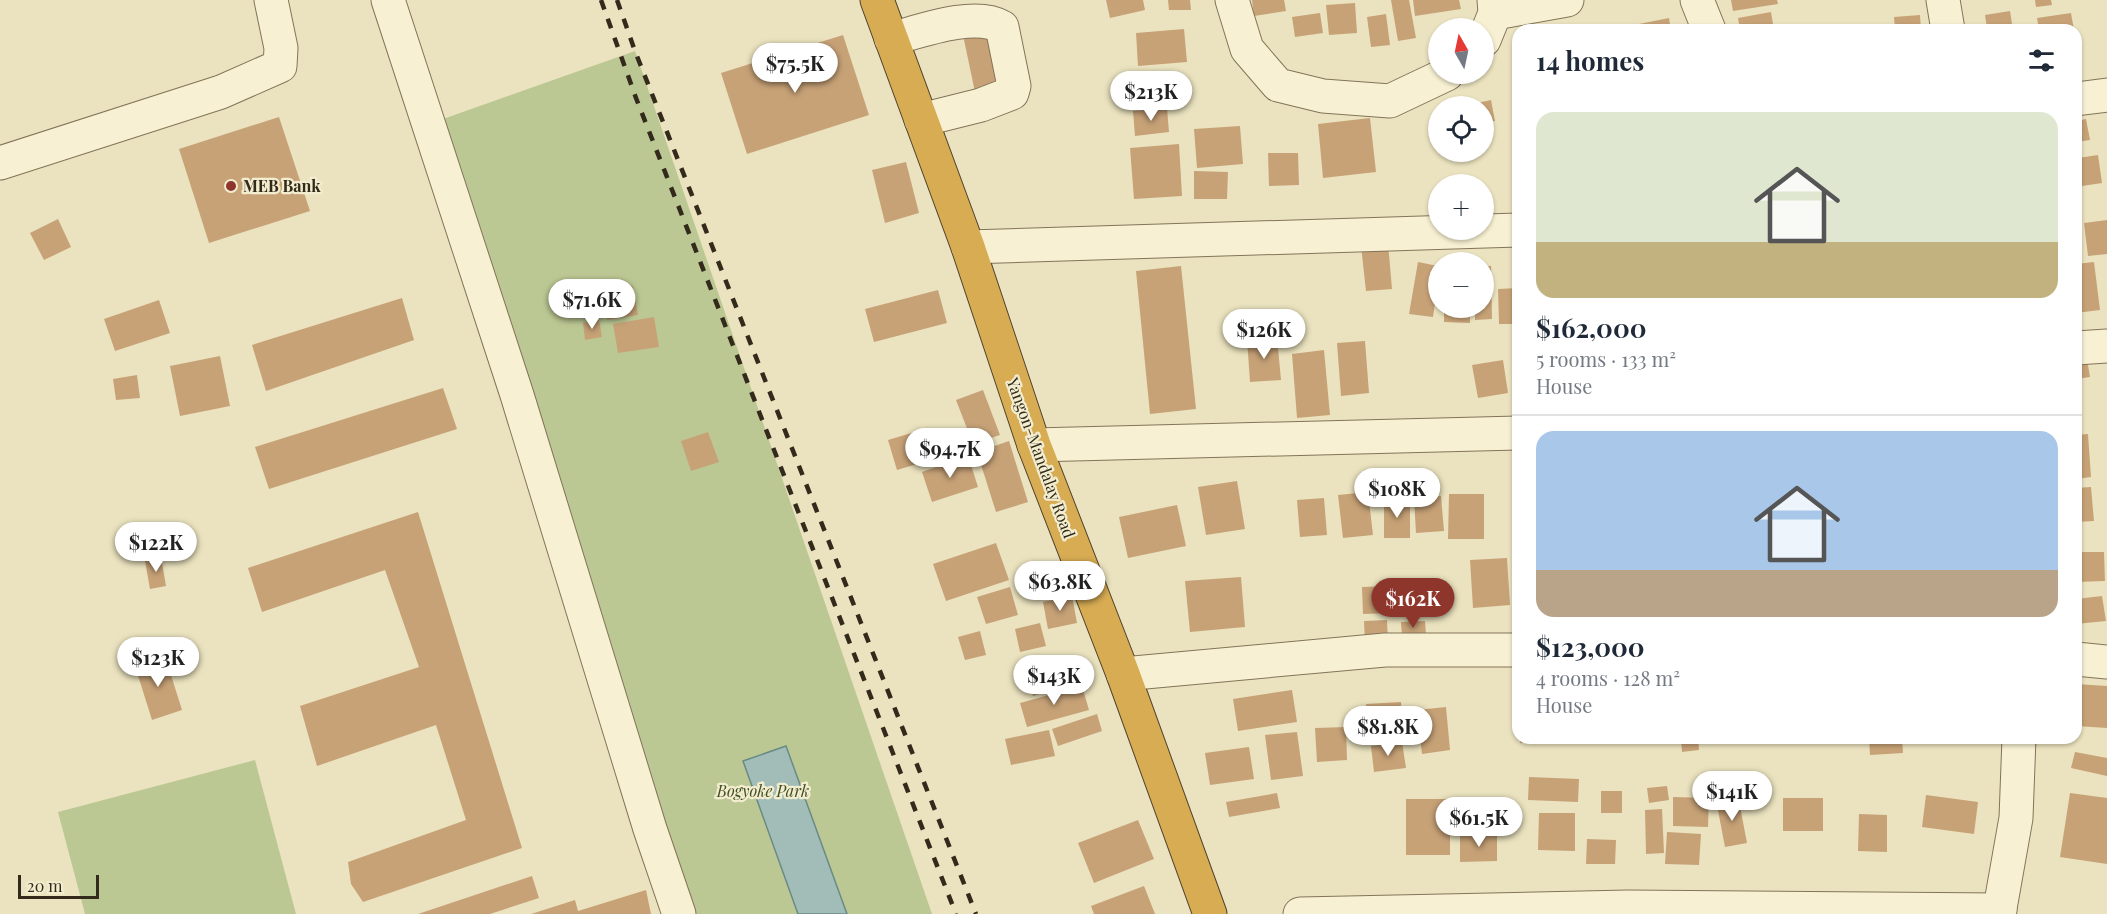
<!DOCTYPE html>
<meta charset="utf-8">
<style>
body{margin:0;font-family:"Playfair Display",serif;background:#f6f6f7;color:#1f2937;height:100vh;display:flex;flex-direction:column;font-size:22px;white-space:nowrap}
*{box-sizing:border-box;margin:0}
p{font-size:20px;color:#747a83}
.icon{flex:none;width:33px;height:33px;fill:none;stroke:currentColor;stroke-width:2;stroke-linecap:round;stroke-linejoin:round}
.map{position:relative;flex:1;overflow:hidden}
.sheet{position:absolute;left:1512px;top:24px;width:570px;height:720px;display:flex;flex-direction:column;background:#fff;border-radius:18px;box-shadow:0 2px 4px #0004}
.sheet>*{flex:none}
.needle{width:39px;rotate:351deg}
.controls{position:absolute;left:1428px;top:18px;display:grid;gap:12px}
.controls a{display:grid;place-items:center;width:66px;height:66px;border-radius:50%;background:#fff;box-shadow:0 2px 4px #0004;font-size:30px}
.scale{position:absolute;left:18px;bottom:15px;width:81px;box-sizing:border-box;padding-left:6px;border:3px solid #332a1c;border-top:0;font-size:16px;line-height:21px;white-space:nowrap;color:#332a1c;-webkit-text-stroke:4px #f3edcf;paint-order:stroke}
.price{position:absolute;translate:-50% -51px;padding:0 14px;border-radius:21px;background:#fff;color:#222;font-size:20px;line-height:39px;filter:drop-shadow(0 2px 3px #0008)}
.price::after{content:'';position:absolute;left:50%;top:36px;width:18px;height:14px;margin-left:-9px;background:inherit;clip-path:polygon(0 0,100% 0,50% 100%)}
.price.current{background:#8f362c;color:#fff}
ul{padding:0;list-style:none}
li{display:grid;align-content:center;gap:12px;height:318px;padding:0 24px}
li+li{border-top:2px solid #e0e1e3}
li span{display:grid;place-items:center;height:186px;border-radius:18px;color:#555}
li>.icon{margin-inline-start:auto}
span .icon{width:108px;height:108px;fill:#fffc;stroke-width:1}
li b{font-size:26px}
h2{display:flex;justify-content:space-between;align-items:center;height:72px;padding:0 24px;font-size:26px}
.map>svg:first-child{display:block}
</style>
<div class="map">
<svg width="2107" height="914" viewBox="0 0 2107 914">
<rect width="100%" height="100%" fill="#ebe3bf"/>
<g fill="#bcc894">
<polygon points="635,51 932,914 679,914 429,124"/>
<polygon points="255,760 296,914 85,914 58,812"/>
</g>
<polygon fill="#a2bdb8" stroke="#6a8a86" stroke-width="1.5" points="786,746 847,914 798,914 743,761"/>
<g fill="#c7a277">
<polygon points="1106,0 1143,0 1145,10 1110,18"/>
<polygon points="1168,0 1190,0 1191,10 1169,10"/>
<polygon points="1252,0 1284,0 1286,11 1254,16"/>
<polygon points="1391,0 1409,0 1416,38 1398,41"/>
<polygon points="1413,0 1459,0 1461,9 1415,16"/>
<polygon points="1731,0 1777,0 1778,4 1733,11"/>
<polygon points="2035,0 2051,0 2052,5 2036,7"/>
<polygon points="1355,3 1357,33 1329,35 1326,5"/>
<polygon points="2010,11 2012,24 1987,28 1985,15"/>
<polygon points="1771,12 1774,30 1740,30 1738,18"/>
<polygon points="1320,13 1323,33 1295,37 1292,17"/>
<polygon points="2071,13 2074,30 2039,30 2037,18"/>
<polygon points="1386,14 1390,45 1371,47 1367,17"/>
<polygon points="1920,15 1921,30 1895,30 1894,17"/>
<polygon points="1669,18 1671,30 1640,30 1639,24"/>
<polygon points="990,29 1003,91 976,97 963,35"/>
<polygon points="1184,29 1187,62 1138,66 1136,33"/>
<polygon points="843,35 869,115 747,154 721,73"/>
<polygon points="1491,100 1495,121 1484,123 1484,106 1463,106"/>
<polygon points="1167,108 1169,132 1135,136 1133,111"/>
<polygon points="279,117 310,211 209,243 179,149"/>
<polygon points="1370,118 1376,172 1323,178 1318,124"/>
<polygon points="2086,119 2090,140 2076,142 2076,121"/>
<polygon points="1240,126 1243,164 1197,168 1194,129"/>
<polygon points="1179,144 1182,196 1134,199 1130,148"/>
<polygon points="1268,153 1298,153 1299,185 1269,186"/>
<polygon points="2098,155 2102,183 2082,186 2078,158"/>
<polygon points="906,162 919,213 885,223 872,170"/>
<polygon points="1194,171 1228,172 1227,199 1194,199"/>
<polygon points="58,219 71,247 44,260 30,233"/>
<polygon points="2107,220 2107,254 2088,256 2084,223"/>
<polygon points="1388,243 1392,289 1366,291 1361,246"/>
<polygon points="1418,262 1438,266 1438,281 1433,317 1409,314"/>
<polygon points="2094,262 2100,310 2076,313 2076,264"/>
<polygon points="1181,266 1196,409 1150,414 1136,271"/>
<polygon points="1484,266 1491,266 1492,319 1475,320 1475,308 1484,308"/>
<polygon points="633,286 638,315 607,320 602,291"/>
<polygon points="1518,288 1518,324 1499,324 1498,289"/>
<polygon points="938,290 947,323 874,342 865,309"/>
<polygon points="402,298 414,340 266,391 252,345"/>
<polygon points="159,300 170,333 115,351 104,319"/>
<polygon points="1444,308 1470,308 1470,323 1444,322"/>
<polygon points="654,317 659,347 618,353 613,324"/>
<polygon points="599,320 602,337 585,340 583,323"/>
<polygon points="1277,337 1281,380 1250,382 1247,339"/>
<polygon points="1365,341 1369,393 1341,396 1337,343"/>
<polygon points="1324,350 1330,415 1297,418 1292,354"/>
<polygon points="2086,353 2090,377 2076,379 2076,355"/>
<polygon points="220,356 230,406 180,416 170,366"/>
<polygon points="1503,360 1508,393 1478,398 1472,365"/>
<polygon points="137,375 140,398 116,400 113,379"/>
<polygon points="443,388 457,429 269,489 255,447"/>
<polygon points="983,390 1000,435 973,444 956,400"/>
<polygon points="928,428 937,458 897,470 888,440"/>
<polygon points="708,432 719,462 691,471 681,441"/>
<polygon points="2088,434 2091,477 2076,479 2076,435"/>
<polygon points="1009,441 1028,502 996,512 977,452"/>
<polygon points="968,456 978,487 932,502 922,472"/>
<polygon points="1237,481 1245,529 1206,535 1198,487"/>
<polygon points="2091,487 2094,521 2076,522 2076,488"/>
<polygon points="1368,492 1373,535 1343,538 1338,495"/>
<polygon points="1449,494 1484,494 1484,539 1448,539"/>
<polygon points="1441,496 1444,531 1416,533 1414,498"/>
<polygon points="1324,498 1327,535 1300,537 1297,500"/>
<rect x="1384" y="500" width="26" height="38"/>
<polygon points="1177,505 1186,546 1128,558 1119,517"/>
<polygon points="418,512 522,848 363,902 351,884 348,862 466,820 436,725 317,766 300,706 419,667 385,570 262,612 248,568"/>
<polygon points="996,543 1009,580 946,601 933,564"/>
<polygon points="2076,552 2104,552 2105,581 2076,582"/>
<polygon points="161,557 166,586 150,589 145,561"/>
<polygon points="1507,558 1510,605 1473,608 1470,560"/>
<polygon points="1241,577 1245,627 1190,632 1185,581"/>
<polygon points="1391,586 1393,613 1363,614 1362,587"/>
<polygon points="1010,587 1018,615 986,624 977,597"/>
<polygon points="1072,596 1077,623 1048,629 1043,602"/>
<polygon points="2102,596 2106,621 2076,624 2076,599"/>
<polygon points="1387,620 1388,643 1365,644 1364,621"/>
<polygon points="1425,621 1426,635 1402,637 1401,622"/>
<polygon points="1040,623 1046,646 1020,652 1015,629"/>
<polygon points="980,631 986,655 965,660 958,637"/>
<polygon points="1079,655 1086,678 1033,696 1025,673"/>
<polygon points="165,656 182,710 152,720 135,666"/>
<polygon points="2076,684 2107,686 2107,728 2076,726"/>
<polygon points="1082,686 1089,710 1027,727 1020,703"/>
<polygon points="1292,690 1297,722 1238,731 1233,699"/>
<polygon points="1401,702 1403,737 1368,739 1366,704"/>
<polygon points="1446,707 1450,750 1422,754 1417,710"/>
<polygon points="1097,714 1102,731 1058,746 1052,729"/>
<polygon points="1346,727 1347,760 1317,762 1315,728"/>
<polygon points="1049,730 1055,756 1011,765 1005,739"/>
<polygon points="1297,732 1303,776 1271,780 1265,735"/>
<polygon points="1520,738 1544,738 1545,742 1520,743"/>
<polygon points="1681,738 1698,738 1699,750 1682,752"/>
<polygon points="1869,738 1902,738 1903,753 1870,755"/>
<polygon points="1402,742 1406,768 1374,772 1371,746"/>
<polygon points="1249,747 1254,779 1210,785 1205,753"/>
<polygon points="2075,752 2107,758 2107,776 2071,768"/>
<polygon points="1529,777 1579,779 1578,802 1528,800"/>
<polygon points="1667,786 1669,800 1649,803 1647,788"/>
<rect x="1601" y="791" width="21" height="22"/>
<polygon points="1277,793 1280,808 1229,817 1226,802"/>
<polygon points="2070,793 2107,798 2107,864 2060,857"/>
<polygon points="1926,795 1978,802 1974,834 1922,827"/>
<polygon points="1738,796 1747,843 1725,847 1716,800"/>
<polygon points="1673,797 1709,798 1708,827 1673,826"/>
<rect x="1783" y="798" width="40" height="33"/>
<rect x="1406" y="799" width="44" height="56"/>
<polygon points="1462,800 1500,801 1499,829 1462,829"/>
<polygon points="1662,809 1664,853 1646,854 1645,810"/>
<polygon points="1539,813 1575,813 1575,851 1538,850"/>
<polygon points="1859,814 1887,815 1887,852 1858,851"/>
<polygon points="1138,820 1154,859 1094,883 1078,843"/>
<polygon points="1667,832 1701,834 1699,865 1665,864"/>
<polygon points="1497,835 1497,861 1460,862 1460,836"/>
<polygon points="1587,839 1616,840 1615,864 1586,864"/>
<polygon points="532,876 539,898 490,914 418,914"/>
<polygon points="1144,886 1155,914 1094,914 1091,906"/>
<polygon points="646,890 651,914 531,914 575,900 578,911"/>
</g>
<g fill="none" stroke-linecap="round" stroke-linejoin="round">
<defs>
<g id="minor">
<polyline points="388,0 517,395 650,829 679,914"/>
<polyline points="1232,0 1247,49 1278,85 1323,96 1390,101 1447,74"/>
<polyline points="1697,0 1709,30"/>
<polyline points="1943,0 1948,30"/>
<polyline points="1495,13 1567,0"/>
<path d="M891,39C921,31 975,11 1002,27L1014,86L1012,93L981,105L921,120"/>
<polyline points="1484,40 1495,13 1494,0"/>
<polyline points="2076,99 2107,95"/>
<polyline points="0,163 221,92 280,66 281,48 271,0"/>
<polyline points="968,247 1518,230"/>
<polyline points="2076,348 2107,346"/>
<polyline points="1034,445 1518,433"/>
<polyline points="2076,659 2107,662"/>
<polyline points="1123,674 1385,650 1518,650"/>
<polyline points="1300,914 1628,907 2000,910"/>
<polyline points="1999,914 2016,818 2019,738"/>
</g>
<polyline id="highway" points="877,0 968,247 1034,445 1123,674 1210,914"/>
</defs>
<use href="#minor" stroke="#837459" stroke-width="35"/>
<use href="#highway" stroke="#50422d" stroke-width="35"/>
<use href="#minor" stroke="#f7f0d2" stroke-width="33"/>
<use href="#highway" stroke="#d7ac53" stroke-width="33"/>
<g stroke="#332a1c" stroke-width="4.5" stroke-dasharray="10 10" stroke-linecap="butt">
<polyline points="601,0 636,98 956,914"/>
<polyline points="617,0 635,51 976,914"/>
</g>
</g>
<circle fill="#8f362c" stroke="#f3edcf" stroke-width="2" cx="231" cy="186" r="6"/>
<g text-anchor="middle" stroke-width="4.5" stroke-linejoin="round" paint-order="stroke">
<g font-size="16" font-weight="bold" fill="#332a1c" stroke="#f3edcf" text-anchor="start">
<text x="243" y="192">MEB Bank</text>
</g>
<g font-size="16" fill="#332a1c" stroke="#f3edcf">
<text transform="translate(1041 458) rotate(70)" y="6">Yangon-Mandalay Road</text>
</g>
<g font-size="16" font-style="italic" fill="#3f4e24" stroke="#f3edcf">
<text x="763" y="797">Bogyoke Park</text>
</g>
</g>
</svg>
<div class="controls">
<a><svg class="needle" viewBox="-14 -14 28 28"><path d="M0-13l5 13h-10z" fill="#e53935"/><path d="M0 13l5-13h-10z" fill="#747a83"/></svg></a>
<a><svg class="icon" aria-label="locate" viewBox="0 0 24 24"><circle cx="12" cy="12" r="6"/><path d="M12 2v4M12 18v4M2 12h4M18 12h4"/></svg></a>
<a>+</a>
<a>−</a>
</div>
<div class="scale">20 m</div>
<b class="price" style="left:795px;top:94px">$75.5K</b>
<b class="price" style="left:1151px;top:122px">$213K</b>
<b class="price" style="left:592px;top:330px">$71.6K</b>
<b class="price" style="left:1264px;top:360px">$126K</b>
<b class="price" style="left:950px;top:479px">$94.7K</b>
<b class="price" style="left:1397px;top:519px">$108K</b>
<b class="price" style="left:156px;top:573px">$122K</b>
<b class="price" style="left:1060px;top:612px">$63.8K</b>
<b class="price current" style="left:1413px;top:629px">$162K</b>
<b class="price" style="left:158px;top:688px">$123K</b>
<b class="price" style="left:1054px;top:706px">$143K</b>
<b class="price" style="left:1388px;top:757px">$81.8K</b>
<b class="price" style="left:1732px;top:822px">$141K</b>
<b class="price" style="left:1479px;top:848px">$61.5K</b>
<section class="sheet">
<h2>14 homes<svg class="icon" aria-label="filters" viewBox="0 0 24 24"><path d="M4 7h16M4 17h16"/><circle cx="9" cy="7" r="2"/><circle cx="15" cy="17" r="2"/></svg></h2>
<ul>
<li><span style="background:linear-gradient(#dfe7d0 70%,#c2b280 0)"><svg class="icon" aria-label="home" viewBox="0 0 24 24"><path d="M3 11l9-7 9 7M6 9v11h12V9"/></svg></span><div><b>$162,000</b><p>5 rooms · 133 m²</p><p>House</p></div></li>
<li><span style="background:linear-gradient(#a9c7e8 75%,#b9a48a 0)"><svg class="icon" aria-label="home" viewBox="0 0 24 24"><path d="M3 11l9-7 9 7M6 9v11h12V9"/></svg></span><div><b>$123,000</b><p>4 rooms · 128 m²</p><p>House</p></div></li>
</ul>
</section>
</div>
